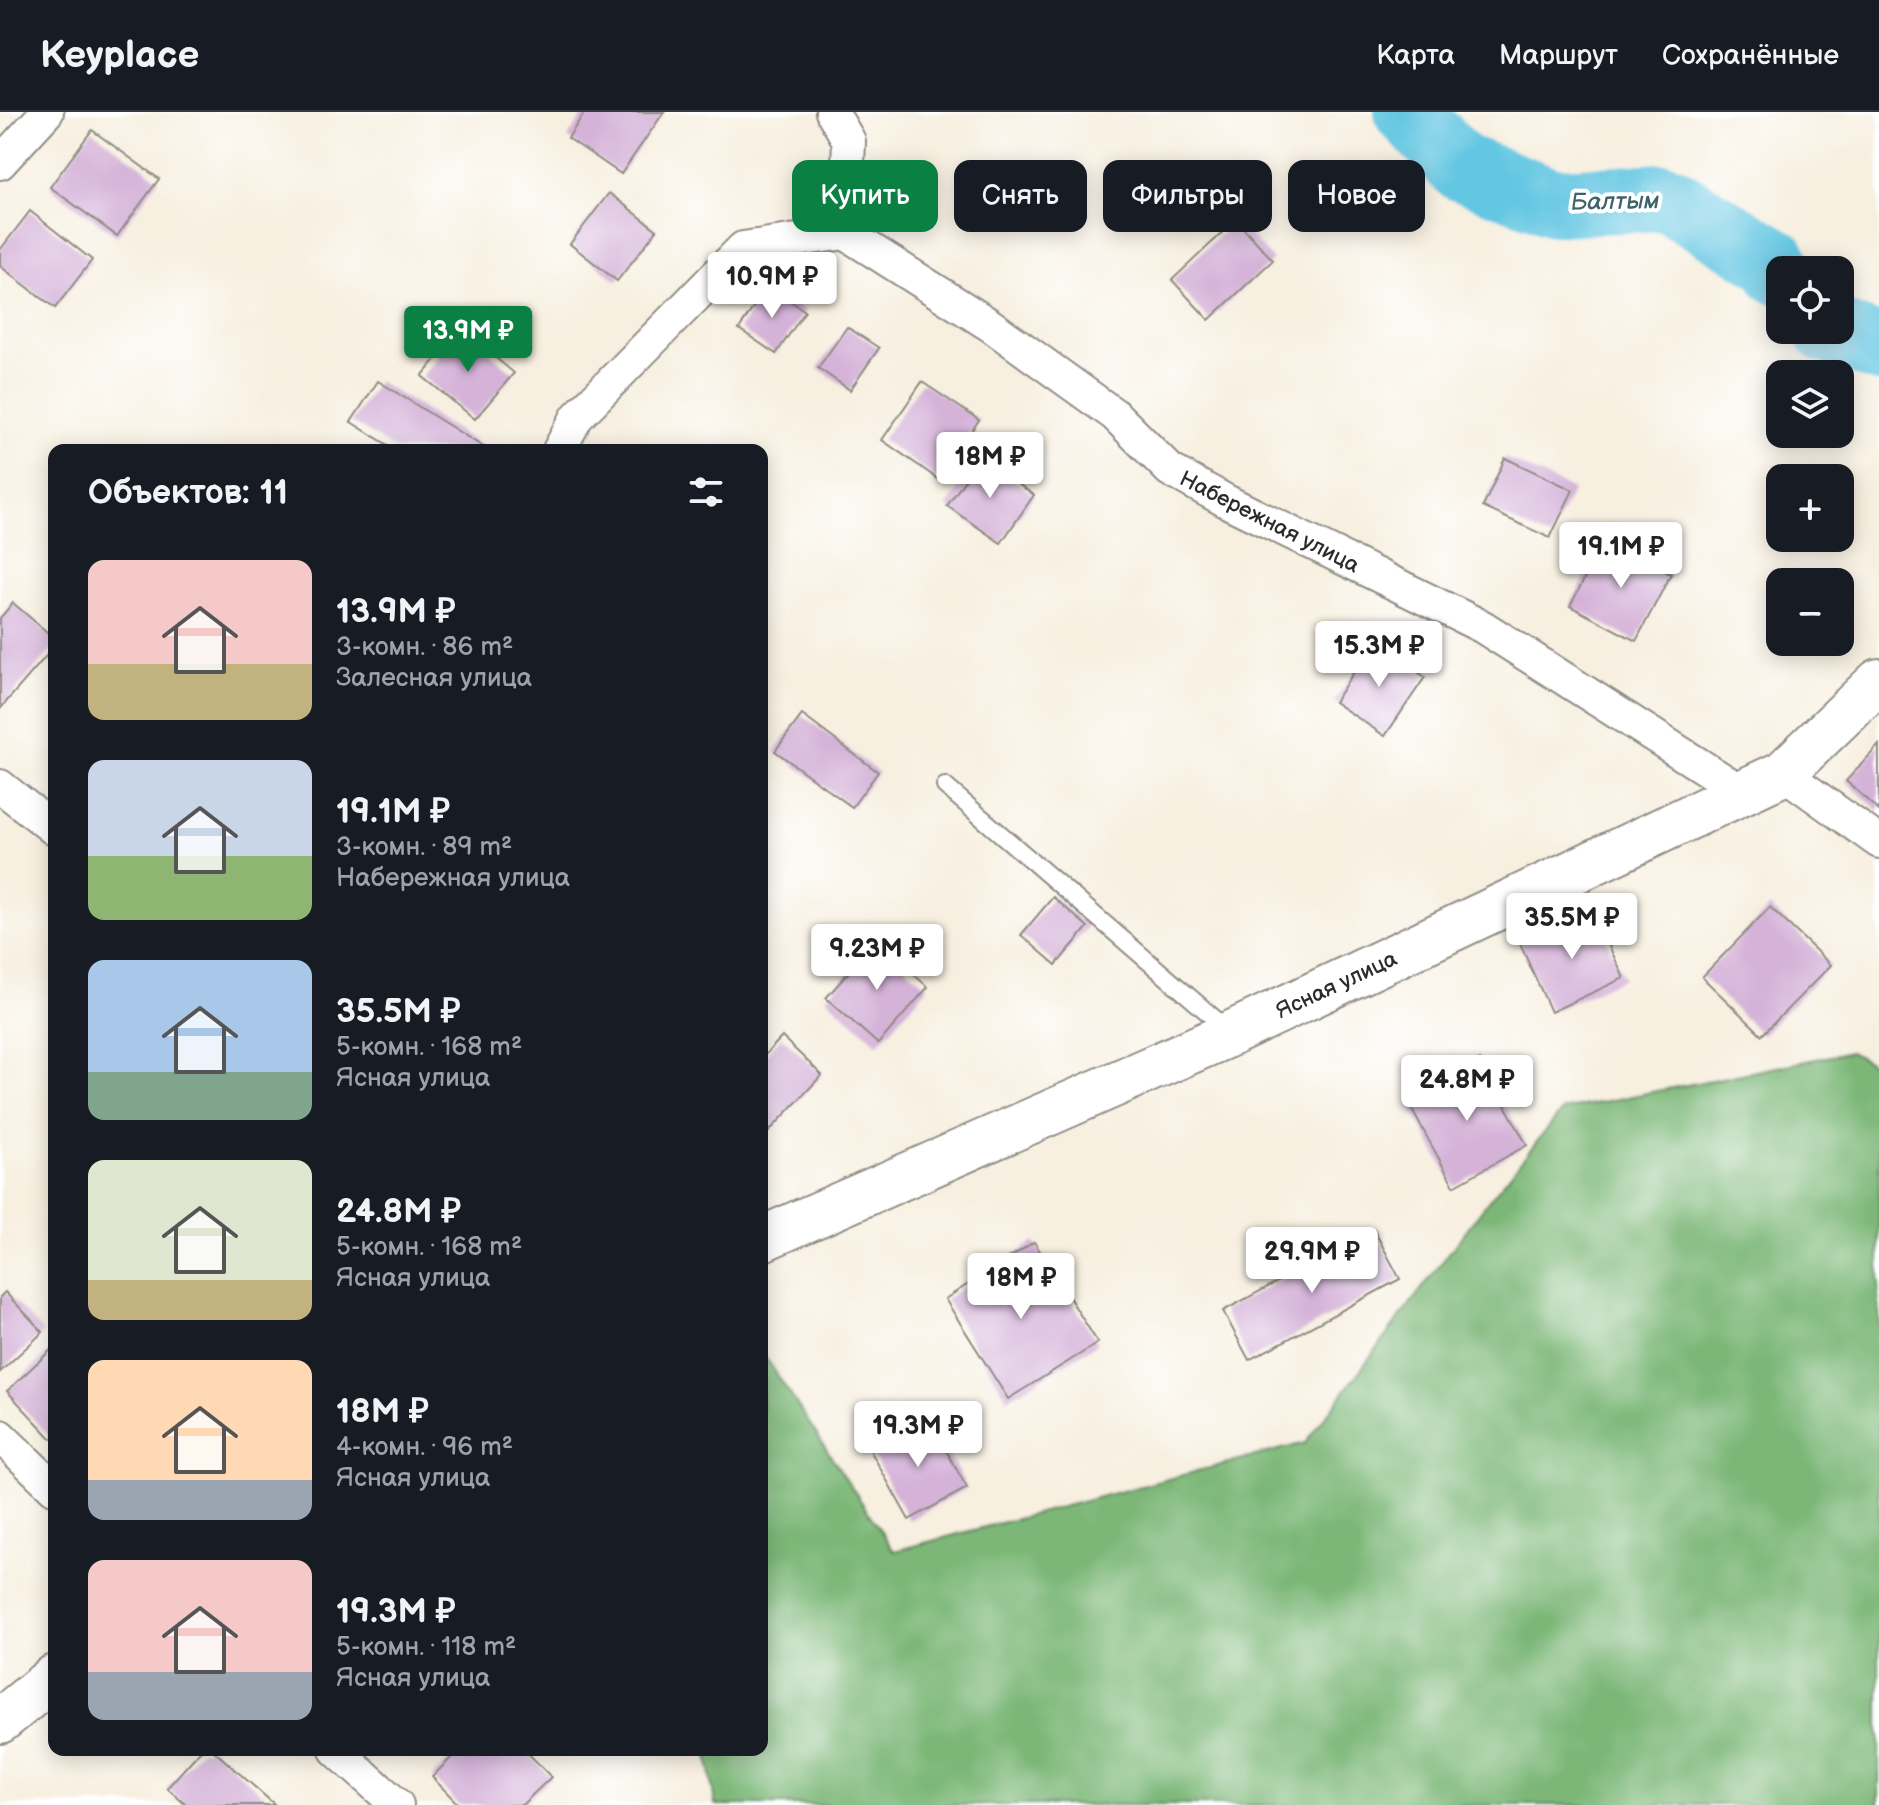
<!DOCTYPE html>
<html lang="ru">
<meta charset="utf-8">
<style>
body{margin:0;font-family:"Balsamiq Sans",sans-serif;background:#242831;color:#f1f3f6;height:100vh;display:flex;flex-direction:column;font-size:30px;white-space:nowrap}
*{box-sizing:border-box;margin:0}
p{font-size:26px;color:#9ea1a6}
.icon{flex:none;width:44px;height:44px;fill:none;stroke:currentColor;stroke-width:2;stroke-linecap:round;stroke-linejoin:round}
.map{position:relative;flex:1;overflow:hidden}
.drawer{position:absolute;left:48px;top:332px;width:720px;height:1312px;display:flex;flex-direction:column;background:#171b24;border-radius:16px;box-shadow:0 4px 20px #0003}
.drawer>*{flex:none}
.top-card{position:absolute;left:792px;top:48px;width:760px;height:72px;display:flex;gap:16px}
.tools{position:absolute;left:1766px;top:144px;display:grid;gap:16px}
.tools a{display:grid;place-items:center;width:88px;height:88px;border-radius:16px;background:#171b24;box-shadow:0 4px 20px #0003;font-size:40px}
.price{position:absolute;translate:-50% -68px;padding:0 18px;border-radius:8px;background:#fff;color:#222;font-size:26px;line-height:52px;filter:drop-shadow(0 2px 4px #0008)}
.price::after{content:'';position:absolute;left:50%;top:48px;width:24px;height:18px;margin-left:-12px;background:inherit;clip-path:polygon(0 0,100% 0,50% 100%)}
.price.active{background:#0b8043;color:#fff}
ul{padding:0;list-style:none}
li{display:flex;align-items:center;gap:24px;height:200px;padding:0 40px}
li span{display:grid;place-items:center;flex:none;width:224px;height:160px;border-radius:16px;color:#555}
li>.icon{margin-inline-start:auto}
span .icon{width:96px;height:96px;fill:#fffc;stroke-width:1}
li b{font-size:34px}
h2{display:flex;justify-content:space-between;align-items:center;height:96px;padding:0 40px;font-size:34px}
.tag{padding:0 28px;border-radius:16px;background:#171b24;box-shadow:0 4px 20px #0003;font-size:28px;line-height:72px}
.tag.active{background:#0b8043;color:#fff}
header{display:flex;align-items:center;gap:48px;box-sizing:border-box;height:112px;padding:0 40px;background:#171b24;border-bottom:2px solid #363941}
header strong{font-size:38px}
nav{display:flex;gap:44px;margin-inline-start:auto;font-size:28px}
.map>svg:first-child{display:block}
</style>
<header>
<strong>Keyplace</strong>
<nav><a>Карта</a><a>Маршрут</a><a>Сохранённые</a></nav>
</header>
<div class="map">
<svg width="1879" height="1693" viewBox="0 0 1879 1693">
<rect width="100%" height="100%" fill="#fff"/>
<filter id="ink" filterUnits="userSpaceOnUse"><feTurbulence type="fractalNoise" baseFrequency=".0125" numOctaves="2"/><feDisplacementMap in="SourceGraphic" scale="16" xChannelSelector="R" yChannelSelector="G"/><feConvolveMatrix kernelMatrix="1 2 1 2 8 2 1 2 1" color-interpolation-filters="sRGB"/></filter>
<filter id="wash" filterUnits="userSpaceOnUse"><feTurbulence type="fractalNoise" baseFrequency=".006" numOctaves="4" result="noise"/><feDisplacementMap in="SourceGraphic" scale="32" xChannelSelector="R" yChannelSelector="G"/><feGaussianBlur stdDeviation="1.8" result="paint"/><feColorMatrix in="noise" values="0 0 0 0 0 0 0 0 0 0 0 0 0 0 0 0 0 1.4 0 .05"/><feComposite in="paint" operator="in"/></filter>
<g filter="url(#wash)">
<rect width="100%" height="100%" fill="#f7efdf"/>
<polygon fill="#7bb777" stroke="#537151" stroke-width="2" points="1850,940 1879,955 1879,1693 715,1693 708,1644 703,1638 762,1638 762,1240 894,1439 1305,1331 1489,1088 1563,998"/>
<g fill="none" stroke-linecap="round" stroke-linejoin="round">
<g stroke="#64c6e2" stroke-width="68">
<polyline points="1408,0 1460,55 1555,90 1666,85 1775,149 1780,160"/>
<polyline points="1828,218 1879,237"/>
</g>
</g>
<g id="blocks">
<g fill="#d5b3d9">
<polygon points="585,0 664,0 621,62 568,26"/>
<polygon points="92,18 159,67 117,124 50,75"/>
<polygon points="609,81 657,118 617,169 570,132"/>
<polygon points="30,99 92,148 55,196 0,154 0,138"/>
<polygon points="1236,108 1273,148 1209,208 1172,168"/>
<polygon points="768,174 805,199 776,242 739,217"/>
<polygon points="847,215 879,236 850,278 818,256"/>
<polygon points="461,217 514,261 475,307 422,264"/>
<polygon points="378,269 488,338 396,338 351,310"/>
<polygon points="922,270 979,308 938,367 882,328"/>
<polygon points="980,346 1034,383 1001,431 947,394"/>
<polygon points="1505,346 1573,378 1550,426 1483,395"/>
<polygon points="1605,428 1671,462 1636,529 1570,494"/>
<polygon points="13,491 54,526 54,535 0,597 0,506"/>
<polygon points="1374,530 1425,565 1385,624 1334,590"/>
<polygon points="802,603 878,660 852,695 775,639"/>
<polygon points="1879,633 1879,699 1846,669"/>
<polygon points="1053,785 1088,815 1056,853 1021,823"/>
<polygon points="1770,795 1831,853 1762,923 1702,865"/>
<polygon points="1592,798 1624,866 1551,900 1520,832"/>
<polygon points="876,829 928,875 878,932 826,886"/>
<polygon points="782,925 822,963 762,1027 762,946"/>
<polygon points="1480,948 1527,1033 1454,1074 1407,989"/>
<polygon points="1374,1118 1400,1167 1249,1248 1223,1199"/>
<polygon points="1034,1130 1098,1231 1008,1287 945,1187"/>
<polygon points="5,1180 43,1220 0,1260 0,1185"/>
<polygon points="54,1235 54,1325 52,1327 7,1279"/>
<polygon points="928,1306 967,1376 909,1408 870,1338"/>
<polygon points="201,1638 213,1638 275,1693 186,1693 167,1676"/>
<polygon points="459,1638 525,1638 551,1665 522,1693 459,1693 432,1665"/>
</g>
</g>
</g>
<g filter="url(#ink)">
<use href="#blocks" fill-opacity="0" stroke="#918d85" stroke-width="2"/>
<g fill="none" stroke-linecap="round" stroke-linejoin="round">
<defs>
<polyline id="service" points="945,674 1228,918"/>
<g id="minor">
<polyline points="832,0 849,29 845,121 990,213 1115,303 1170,358 1228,390 1483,515 1742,680"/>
<polyline points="0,51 47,0"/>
<polyline points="559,338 577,305 743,136 845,121"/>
<polyline points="1783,661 1879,730"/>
<polyline points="0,674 54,717"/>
<polyline points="0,1324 54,1376"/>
<polyline points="336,1638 397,1693"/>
</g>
<g id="secondary">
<polyline points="762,1127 1232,921 1783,661 1879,569"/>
<polyline points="0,1609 54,1565"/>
</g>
</defs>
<use href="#service" stroke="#918d85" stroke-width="20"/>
<use href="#minor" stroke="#918d85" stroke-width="36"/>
<use href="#secondary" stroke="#918d85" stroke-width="48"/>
<use href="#service" stroke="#fff" stroke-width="16"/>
<use href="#minor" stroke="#fff" stroke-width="32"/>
<use href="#secondary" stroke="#fff" stroke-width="44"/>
</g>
</g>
<g text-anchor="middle" stroke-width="8" stroke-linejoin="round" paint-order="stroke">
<g font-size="22" fill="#2b2b2b" stroke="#fff">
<text transform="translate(1270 409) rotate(27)" y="8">Набережная улица</text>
<text transform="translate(1336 872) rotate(-25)" y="8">Ясная улица</text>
</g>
<g font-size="24" font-style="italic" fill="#3f616b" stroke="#fff">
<text transform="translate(1615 89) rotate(-1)" y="8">Балтым</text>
</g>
</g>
</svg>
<div class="tools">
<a><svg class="icon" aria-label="locate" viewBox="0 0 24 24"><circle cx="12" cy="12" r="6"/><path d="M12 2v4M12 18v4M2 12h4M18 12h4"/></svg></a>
<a><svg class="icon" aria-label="layers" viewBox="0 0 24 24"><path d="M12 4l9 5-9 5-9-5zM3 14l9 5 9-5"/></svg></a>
<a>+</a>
<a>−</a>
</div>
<b class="price" style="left:772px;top:208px">10.9M ₽</b>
<b class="price active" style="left:468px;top:262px">13.9M ₽</b>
<b class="price" style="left:990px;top:388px">18M ₽</b>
<b class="price" style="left:1621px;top:478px">19.1M ₽</b>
<b class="price" style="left:1379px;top:577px">15.3M ₽</b>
<b class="price" style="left:1572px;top:849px">35.5M ₽</b>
<b class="price" style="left:877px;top:880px">9.23M ₽</b>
<b class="price" style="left:1467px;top:1011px">24.8M ₽</b>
<b class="price" style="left:1312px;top:1183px">29.9M ₽</b>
<b class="price" style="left:1021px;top:1209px">18M ₽</b>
<b class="price" style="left:918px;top:1357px">19.3M ₽</b>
<div class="top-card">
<a class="tag active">Купить</a>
<a class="tag">Снять</a>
<a class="tag">Фильтры</a>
<a class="tag">Новое</a>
</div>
<section class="drawer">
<h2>Объектов: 11<svg class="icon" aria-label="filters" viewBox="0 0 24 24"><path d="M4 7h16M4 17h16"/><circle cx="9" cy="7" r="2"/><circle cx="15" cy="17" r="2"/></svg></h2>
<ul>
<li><span style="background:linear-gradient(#f6c9c9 65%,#c2b280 0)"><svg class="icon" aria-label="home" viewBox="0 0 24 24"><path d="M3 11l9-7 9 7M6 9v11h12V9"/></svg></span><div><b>13.9M ₽</b><p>3-комн. · 86 m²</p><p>Залесная улица</p></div></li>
<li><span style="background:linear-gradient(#c9d6e8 60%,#8fb573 0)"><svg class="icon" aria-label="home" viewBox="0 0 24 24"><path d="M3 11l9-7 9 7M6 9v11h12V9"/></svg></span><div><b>19.1M ₽</b><p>3-комн. · 89 m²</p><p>Набережная улица</p></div></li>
<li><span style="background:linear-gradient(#a9c7e8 70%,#7fa58c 0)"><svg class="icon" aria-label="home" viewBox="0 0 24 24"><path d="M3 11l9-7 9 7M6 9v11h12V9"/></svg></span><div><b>35.5M ₽</b><p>5-комн. · 168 m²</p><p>Ясная улица</p></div></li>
<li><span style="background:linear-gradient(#dfe7d0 75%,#c2b280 0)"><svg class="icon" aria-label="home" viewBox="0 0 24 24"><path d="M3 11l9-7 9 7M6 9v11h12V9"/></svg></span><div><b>24.8M ₽</b><p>5-комн. · 168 m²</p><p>Ясная улица</p></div></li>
<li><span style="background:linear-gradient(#ffd9b3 75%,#9aa5b1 0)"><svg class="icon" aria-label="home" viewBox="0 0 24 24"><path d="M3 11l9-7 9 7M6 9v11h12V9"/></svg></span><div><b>18M ₽</b><p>4-комн. · 96 m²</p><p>Ясная улица</p></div></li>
<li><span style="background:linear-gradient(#f6c9c9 70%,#9aa5b1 0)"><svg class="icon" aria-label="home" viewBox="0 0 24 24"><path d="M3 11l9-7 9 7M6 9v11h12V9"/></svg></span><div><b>19.3M ₽</b><p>5-комн. · 118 m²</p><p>Ясная улица</p></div></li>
</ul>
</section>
</div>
